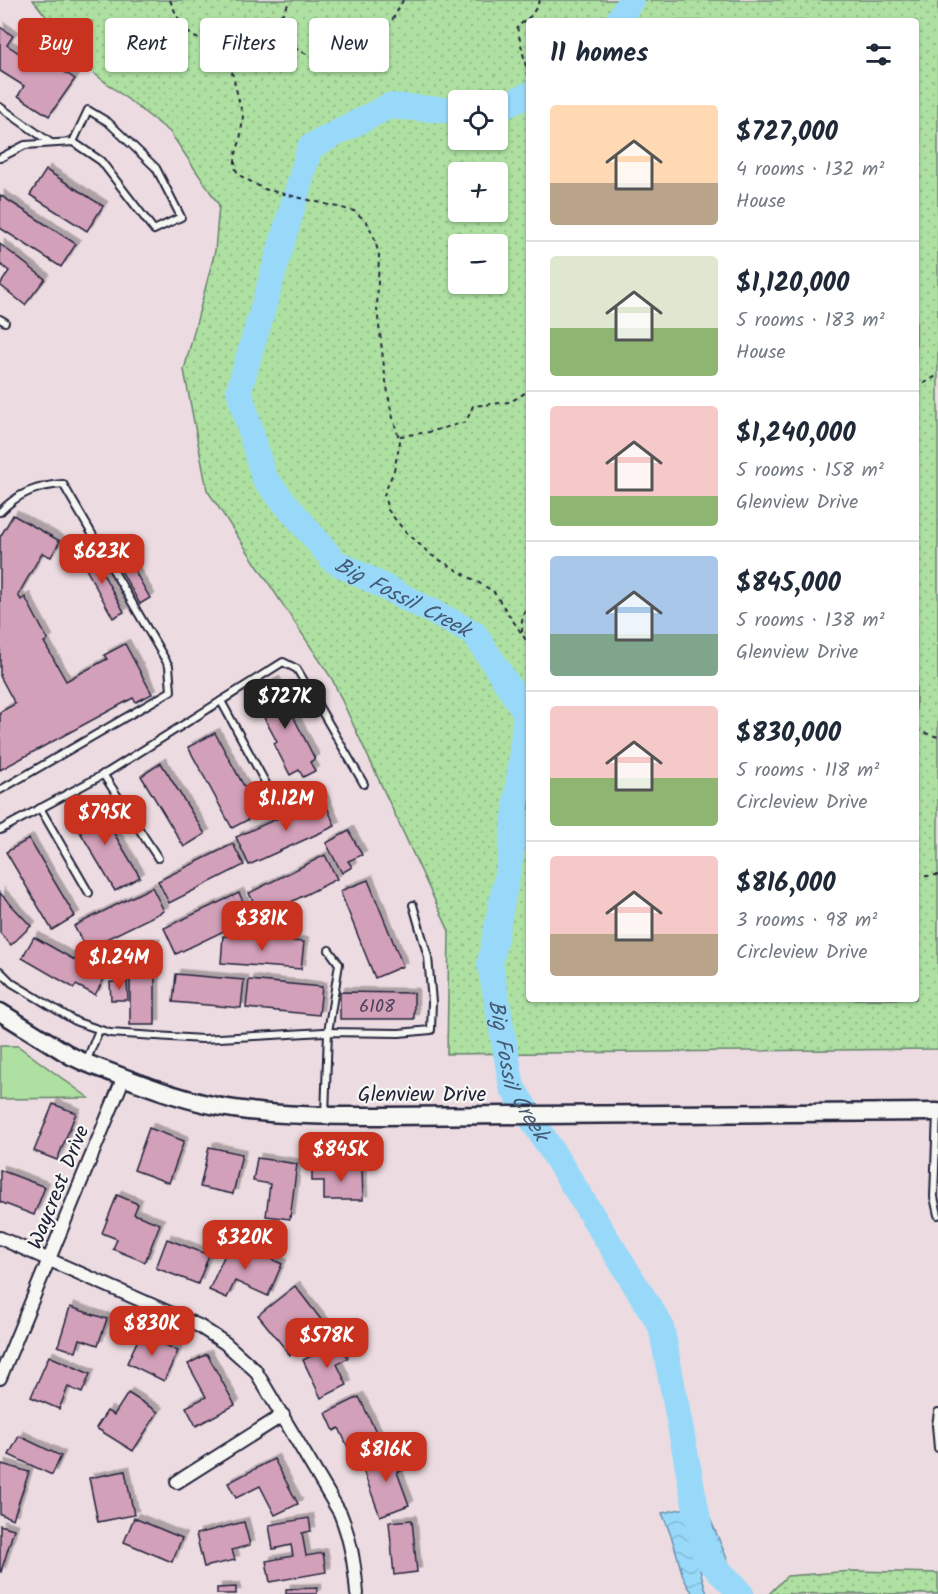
<!DOCTYPE html>
<meta charset="utf-8">
<style>
body{margin:0;font-family:Kalam,sans-serif;background:#f2f2f3;color:#1f2937;height:100vh;display:flex;flex-direction:column;font-size:22px;white-space:nowrap}
*{box-sizing:border-box;margin:0}
p{font-size:20px;color:#747a83}
.icon{flex:none;width:33px;height:33px;fill:none;stroke:currentColor;stroke-width:2;stroke-linecap:round;stroke-linejoin:round}
.map{position:relative;flex:1;overflow:hidden}
.side{position:absolute;left:526px;top:18px;width:393px;height:984px;display:flex;flex-direction:column;background:#fff;border-radius:6px;box-shadow:0 2px 4px #0004}
.side>*{flex:none}
.banner{position:absolute;left:18px;top:18px;width:418px;height:54px;display:flex;gap:12px}
.tools{position:absolute;left:448px;top:90px;display:grid;gap:12px}
.tools a{display:grid;place-items:center;width:60px;height:60px;border-radius:6px;background:#fff;box-shadow:0 2px 4px #0004;font-size:30px}
.price{position:absolute;translate:-50% -51px;padding:0 14px;border-radius:12px;background:#c8321e;color:#fff;font-size:20px;line-height:39px;filter:drop-shadow(0 2px 3px #0008)}
.price::after{content:'';position:absolute;left:50%;top:36px;width:18px;height:14px;margin-left:-9px;background:inherit;clip-path:polygon(0 0,100% 0,50% 100%)}
.price.on{background:#222;color:#fff}
ul{padding:0;list-style:none}
li{display:flex;align-items:center;gap:18px;height:150px;padding:0 24px}
li+li{border-top:2px solid #e0e1e3}
li span{display:grid;place-items:center;flex:none;width:168px;height:120px;border-radius:6px;color:#555}
li>.icon{margin-inline-start:auto}
span .icon{width:72px;height:72px;fill:#fffc;stroke-width:1}
li b{font-size:26px}
h2{display:flex;justify-content:space-between;align-items:center;height:72px;padding:0 24px;font-size:26px}
.chip{padding:0 21px;border-radius:6px;background:#fff;box-shadow:0 2px 4px #0004;font-size:21px;line-height:54px}
.chip.on{background:#c8321e;color:#fff}
.map>svg:first-child{display:block}
</style>
<div class="map">
<svg width="938" height="1594" viewBox="0 0 938 1594">
<defs>
<pattern id="grass-dots" width="8" height="8" patternUnits="userSpaceOnUse" patternTransform="scale(1.5)"><rect width="8" height="8" fill="#ade0a1"/><path d="M2 2h.1M6 6h.1" fill="none" stroke="#95c08c" stroke-width="1.8" stroke-linecap="round"/></pattern>
<pattern id="water-waves" width="16" height="10" patternUnits="userSpaceOnUse" patternTransform="scale(1.5)"><rect width="16" height="10" fill="#98d9f9"/><path d="M0 5q4-4 8 0t8 0" fill="none" stroke="#83bad6"/></pattern>
<filter id="shadow"><feDropShadow dx="4.5" dy="-4.5" stdDeviation="0" flood-color="#0004"/></filter>
</defs>
<rect width="100%" height="100%" fill="#ecdce1"/>
<filter id="ink" filterUnits="userSpaceOnUse"><feTurbulence type="fractalNoise" baseFrequency=".0167" numOctaves="2"/><feDisplacementMap in="SourceGraphic" scale="12" xChannelSelector="R" yChannelSelector="G"/><feConvolveMatrix kernelMatrix="1 2 1 2 8 2 1 2 1" color-interpolation-filters="sRGB"/></filter>
<g filter="url(#ink)">
<g fill="url(#grass-dots)" stroke="#68816e" stroke-width="1.5" fill-rule="evenodd">
<path d="M33,0H938V1049L447,1054L449,931L332,679L207,490L184,370L215,251L219,205L170,132L87,68ZM530,21H916V999H530ZM498,100V140H459V100ZM498,172V212H459V172ZM459,244H498V284H459Z"/>
<polygon points="853,1571 938,1573 938,1594 769,1594 787,1576"/>
</g>
<polygon fill="#ade0a1" stroke="#68816e" stroke-width="1.5" points="18,1046 89,1098 0,1099 0,1046"/>
<path fill="url(#water-waves)" stroke="#6990ad" stroke-width="1.5" d="M704,1504L733,1573L754,1594H733L720,1583L701,1562L700,1570L707,1594H694C681,1581 680,1562 674,1545C671,1534 666,1523 662,1513Z"/>
<g fill="none" stroke-linecap="round" stroke-linejoin="round">
<g stroke="#98d9f9" stroke-width="26">
<polyline points="618,21 631,0"/>
<polyline points="498,109 530,94"/>
<path id="s1" d="M459,111L389,106L310,147L239,390L264,478L334,561L474,633L526,713L511,855L490,963L512,1087L661,1326L705,1556L741,1594"/>
</g>
</g>
<g fill="#d3a0b9" stroke="#22223b" stroke-width="1.5" filter="url(#shadow)">
<polygon points="0,27 13,36 7,45 40,67 45,59 75,79 49,116 18,96 24,86 0,71"/>
<polygon points="46,170 103,206 87,231 30,195"/>
<polygon points="0,195 76,244 61,267 0,228"/>
<polygon points="0,244 45,279 25,305 0,285 9,271 0,264"/>
<polygon points="13,515 60,541 51,557 42,553 18,595 21,600 25,597 48,640 44,642 66,681 107,659 104,655 125,644 152,694 136,702 133,698 0,770 0,712 15,704 0,676 0,537"/>
<polygon points="118,542 150,598 140,604 108,548"/>
<polygon points="91,552 124,612 113,618 80,558"/>
<polygon points="275,681 315,759 310,762 315,771 303,777 299,770 290,775 274,744 277,742 251,693"/>
<polygon points="215,733 259,814 232,828 188,747"/>
<polygon points="161,763 205,834 184,847 141,776"/>
<polygon points="323,798 335,826 249,865 236,837"/>
<polygon points="94,800 140,877 115,891 70,815"/>
<polygon points="349,831 362,855 348,861 352,867 342,873 326,843"/>
<polygon points="29,839 75,916 52,930 6,852"/>
<polygon points="233,844 244,865 169,903 158,881"/>
<polygon points="325,855 337,879 261,917 249,893"/>
<polygon points="368,880 403,966 375,978 340,891"/>
<polygon points="152,887 164,911 86,949 74,926"/>
<polygon points="0,893 31,926 11,945 0,933"/>
<polygon points="239,893 251,918 176,954 164,928"/>
<polygon points="223,936 304,942 301,969 221,963"/>
<polygon points="34,937 105,977 95,995 76,985 74,988 22,958"/>
<rect x="130" y="943" width="25" height="82"/>
<polygon points="176,974 244,980 241,1008 173,1002"/>
<polygon points="249,980 322,987 319,1015 246,1008"/>
<polygon points="110,982 127,982 128,1000 111,1000"/>
<polygon points="340,992 414,993 414,1019 340,1019"/>
<polygon points="53,1104 76,1113 57,1160 34,1151"/>
<polygon points="149,1128 184,1141 169,1183 134,1170"/>
<polygon points="209,1147 242,1154 233,1194 200,1187"/>
<polygon points="257,1158 297,1164 290,1219 266,1216 270,1184 253,1181"/>
<polygon points="362,1168 363,1200 324,1200 324,1181 312,1181 312,1169"/>
<polygon points="0,1170 45,1187 34,1215 0,1202"/>
<polygon points="117,1195 138,1204 134,1214 160,1224 145,1262 113,1249 117,1239 102,1233"/>
<polygon points="167,1239 209,1255 198,1284 156,1268"/>
<polygon points="231,1241 282,1264 268,1296 235,1281 227,1298 209,1290"/>
<polygon points="295,1286 326,1326 290,1355 258,1315"/>
<polygon points="70,1307 107,1319 98,1345 80,1339 76,1352 58,1346"/>
<polygon points="141,1333 178,1351 164,1381 127,1363"/>
<polygon points="340,1341 348,1358 337,1364 347,1385 321,1398 303,1360"/>
<polygon points="207,1354 235,1405 196,1426 186,1407 206,1397 188,1364"/>
<polygon points="49,1356 90,1374 82,1393 68,1387 59,1409 31,1397"/>
<polygon points="128,1393 158,1412 133,1451 96,1428 107,1411 114,1415"/>
<polygon points="359,1397 382,1444 353,1458 339,1428 334,1431 326,1413"/>
<polygon points="19,1436 61,1456 52,1475 9,1455"/>
<polygon points="397,1451 404,1470 397,1472 409,1505 380,1516 361,1465"/>
<polygon points="274,1459 298,1504 275,1515 260,1486 236,1498 228,1483"/>
<polygon points="2,1464 29,1472 13,1519 0,1514 0,1471"/>
<polygon points="125,1471 134,1515 98,1522 89,1478"/>
<polygon points="134,1518 182,1538 172,1562 124,1542"/>
<polygon points="309,1518 311,1531 302,1533 306,1556 323,1553 326,1572 270,1582 266,1561 293,1556 291,1545 273,1549 269,1525"/>
<polygon points="412,1520 417,1572 394,1575 389,1522"/>
<polygon points="244,1522 250,1545 232,1550 235,1560 204,1567 196,1534"/>
<polygon points="0,1525 14,1529 1,1572 0,1571"/>
<polygon points="236,1587 236,1594 217,1594 217,1588"/>
<polygon points="317,1588 317,1594 286,1594 286,1589"/>
</g>
<g fill="none" stroke-linecap="round" stroke-linejoin="round">
<defs>
<g id="lane">
<polyline points="0,107 51,143"/>
<polyline points="0,158 25,145 73,142 101,161 154,230 181,217 156,168 108,122 88,110 73,142"/>
<polyline points="0,319 5,322"/>
<path d="M0,512C18,493 37,486 63,484L169,666L171,691L0,790"/>
<polyline points="221,701 271,793"/>
<polyline points="103,774 158,858"/>
<polyline points="40,808 89,893"/>
<polyline points="0,830 108,772 283,662 297,669 364,784"/>
<polyline points="0,971 12,983 77,1022 110,1033 202,1039 324,1032 399,1033 431,1030 432,1002 428,957 413,905"/>
<polyline points="86,1062 99,1030"/>
<polyline points="937,1112 934,1197 938,1215"/>
<polyline points="325,1115 328,1032 339,964 329,950"/>
<polyline points="938,1412 936,1425 938,1448"/>
</g>
<g id="street">
<path d="M0,1238L199,1326L225,1343L255,1370L340,1513C351,1540 355,1565 357,1594"/>
<polyline points="0,1378 124,1077"/>
<polyline points="177,1482 283,1415"/>
</g>
<path id="secondary" d="M0,1012L71,1056L86,1063C134,1081 183,1102 234,1109C282,1116 332,1116 380,1116L938,1112"/>
</defs>
<use href="#lane" stroke="#22223b" stroke-width="10"/>
<use href="#street" stroke="#22223b" stroke-width="16"/>
<use href="#secondary" stroke="#22223b" stroke-width="21"/>
<g stroke="#22223b" stroke-width="2" stroke-dasharray="4.5 4.5" stroke-linecap="butt">
<path d="M170,0C182,29 190,45 224,40"/>
<path d="M403,0C388,31 361,71 320,59C298,52 275,37 255,25L224,40L243,117L240,141L235,156V168L239,175L264,189L354,211L367,222L374,237L379,255L377,309L385,375L391,411L400,442L394,470L384,495L388,510L403,529L431,555L493,591L530,646"/>
<path d="M255,24C272,19 285,19 289,0"/>
<polyline points="530,84 517,27 532,15 540,0"/>
<polyline points="916,388 938,375"/>
<polyline points="400,436 429,432 466,422 473,406 510,402 530,390"/>
<polyline points="522,632 522,617 530,604"/>
<polyline points="916,730 938,737"/>
<polyline points="916,877 938,875"/>
</g>
<use href="#lane" stroke="#f6f6f2" stroke-width="6"/>
<use href="#street" stroke="#f6f6f2" stroke-width="12"/>
<use href="#secondary" stroke="#f6f6f2" stroke-width="16"/>
</g>
</g>
<g text-anchor="middle" stroke-width="4.5" stroke-linejoin="round" paint-order="stroke">
<g font-size="18" fill="#4e425a">
<text x="377" y="1012">6108</text>
</g>
<g font-size="21" fill="#22223b" stroke="#f6f6f2">
<text x="422" y="1101">Glenview Drive</text>
<text transform="translate(58 1187) rotate(-68)" y="7">Waycrest Drive</text>
</g>
<g font-size="22" font-style="italic" fill="#455974" stroke="#f6f6f2">
<text dy="8" stroke="none"><textPath href="#s1" startOffset="690">Big Fossil Creek</textPath></text>
<text dy="8" stroke="none"><textPath href="#s1" startOffset="1230">Big Fossil Creek</textPath></text>
</g>
</g>
</svg>
<div class="tools">
<a><svg class="icon" aria-label="locate" viewBox="0 0 24 24"><circle cx="12" cy="12" r="6"/><path d="M12 2v4M12 18v4M2 12h4M18 12h4"/></svg></a>
<a>+</a>
<a>−</a>
</div>
<b class="price" style="left:102px;top:585px">$623K</b>
<b class="price on" style="left:285px;top:730px">$727K</b>
<b class="price" style="left:286px;top:832px">$1.12M</b>
<b class="price" style="left:105px;top:846px">$795K</b>
<b class="price" style="left:262px;top:952px">$381K</b>
<b class="price" style="left:119px;top:991px">$1.24M</b>
<b class="price" style="left:341px;top:1183px">$845K</b>
<b class="price" style="left:245px;top:1271px">$320K</b>
<b class="price" style="left:152px;top:1357px">$830K</b>
<b class="price" style="left:327px;top:1369px">$578K</b>
<b class="price" style="left:386px;top:1483px">$816K</b>
<div class="banner">
<a class="chip on">Buy</a>
<a class="chip">Rent</a>
<a class="chip">Filters</a>
<a class="chip">New</a>
</div>
<section class="side">
<h2>11 homes<svg class="icon" aria-label="filters" viewBox="0 0 24 24"><path d="M4 7h16M4 17h16"/><circle cx="9" cy="7" r="2"/><circle cx="15" cy="17" r="2"/></svg></h2>
<ul>
<li><span style="background:linear-gradient(#ffd9b3 65%,#b9a48a 0)"><svg class="icon" aria-label="home" viewBox="0 0 24 24"><path d="M3 11l9-7 9 7M6 9v11h12V9"/></svg></span><div><b>$727,000</b><p>4 rooms · 132 m²</p><p>House</p></div></li>
<li><span style="background:linear-gradient(#dfe7d0 60%,#8fb573 0)"><svg class="icon" aria-label="home" viewBox="0 0 24 24"><path d="M3 11l9-7 9 7M6 9v11h12V9"/></svg></span><div><b>$1,120,000</b><p>5 rooms · 183 m²</p><p>House</p></div></li>
<li><span style="background:linear-gradient(#f6c9c9 75%,#8fb573 0)"><svg class="icon" aria-label="home" viewBox="0 0 24 24"><path d="M3 11l9-7 9 7M6 9v11h12V9"/></svg></span><div><b>$1,240,000</b><p>5 rooms · 158 m²</p><p>Glenview Drive</p></div></li>
<li><span style="background:linear-gradient(#a9c7e8 65%,#7fa58c 0)"><svg class="icon" aria-label="home" viewBox="0 0 24 24"><path d="M3 11l9-7 9 7M6 9v11h12V9"/></svg></span><div><b>$845,000</b><p>5 rooms · 138 m²</p><p>Glenview Drive</p></div></li>
<li><span style="background:linear-gradient(#f6c9c9 60%,#8fb573 0)"><svg class="icon" aria-label="home" viewBox="0 0 24 24"><path d="M3 11l9-7 9 7M6 9v11h12V9"/></svg></span><div><b>$830,000</b><p>5 rooms · 118 m²</p><p>Circleview Drive</p></div></li>
<li><span style="background:linear-gradient(#f6c9c9 65%,#b9a48a 0)"><svg class="icon" aria-label="home" viewBox="0 0 24 24"><path d="M3 11l9-7 9 7M6 9v11h12V9"/></svg></span><div><b>$816,000</b><p>3 rooms · 98 m²</p><p>Circleview Drive</p></div></li>
</ul>
</section>
</div>
